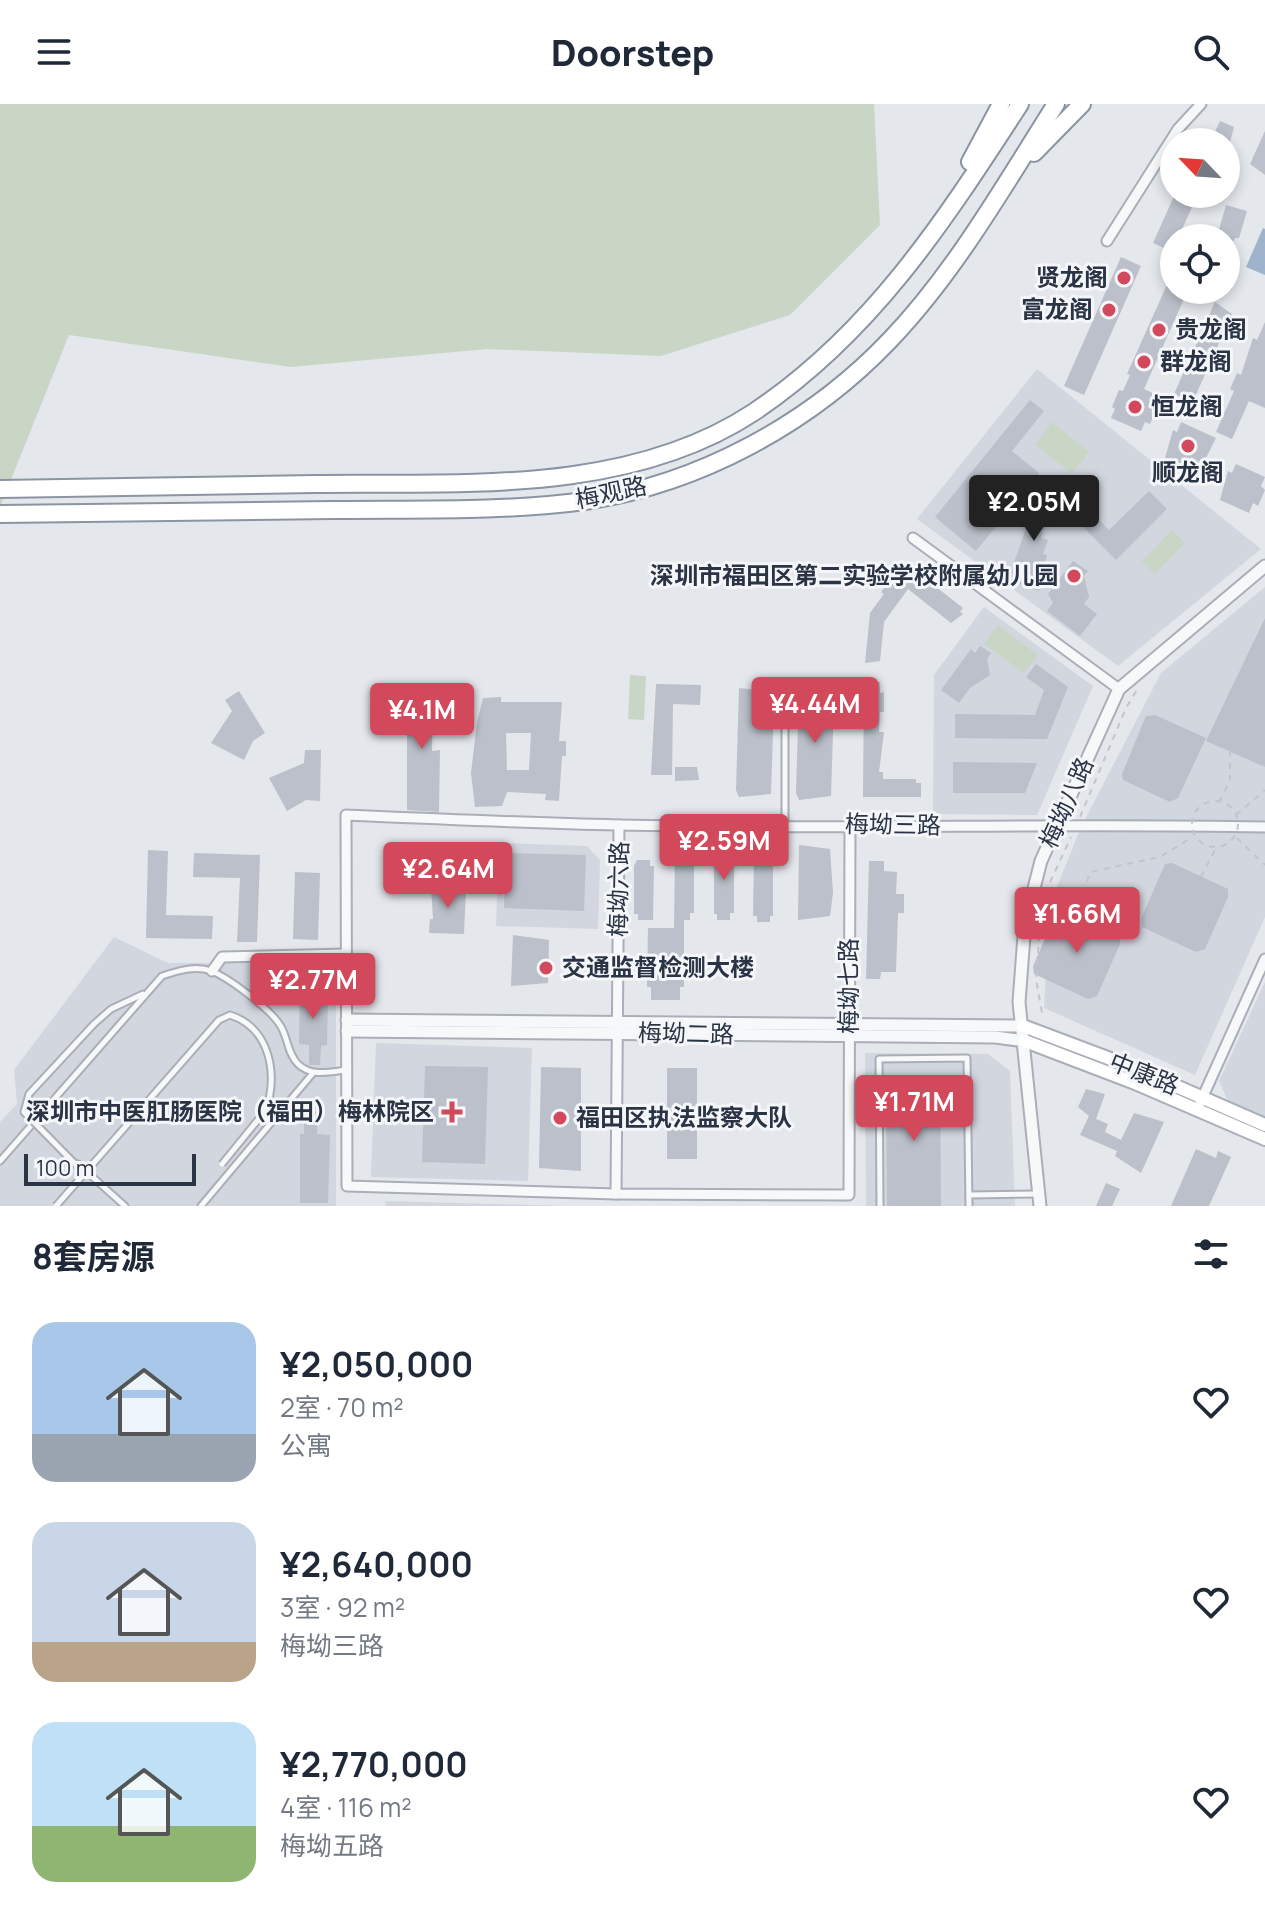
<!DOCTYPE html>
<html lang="zh">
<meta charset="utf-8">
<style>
body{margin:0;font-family:Manrope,"Noto Sans SC",sans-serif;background:#f6f6f7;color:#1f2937;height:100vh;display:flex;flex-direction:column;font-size:30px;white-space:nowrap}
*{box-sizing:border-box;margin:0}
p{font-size:26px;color:#747a83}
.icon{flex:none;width:44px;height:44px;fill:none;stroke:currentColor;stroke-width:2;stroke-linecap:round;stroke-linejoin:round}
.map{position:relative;height:1102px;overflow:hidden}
.panel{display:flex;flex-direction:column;background:#fff;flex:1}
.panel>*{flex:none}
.needle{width:52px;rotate:295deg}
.controls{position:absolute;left:1160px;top:24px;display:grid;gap:16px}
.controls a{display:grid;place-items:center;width:80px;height:80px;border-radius:50%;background:#fff;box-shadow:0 4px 12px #0003;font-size:40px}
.scale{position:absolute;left:24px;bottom:20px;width:172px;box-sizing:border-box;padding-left:8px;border:4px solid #2b3445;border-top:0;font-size:22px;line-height:28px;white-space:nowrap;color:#2b3445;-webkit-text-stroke:6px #f4f6f9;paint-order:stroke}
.price{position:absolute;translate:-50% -68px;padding:0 18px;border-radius:8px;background:#d1495b;color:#fff;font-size:26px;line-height:52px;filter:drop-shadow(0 2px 4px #0008)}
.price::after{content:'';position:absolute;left:50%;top:48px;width:24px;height:18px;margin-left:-12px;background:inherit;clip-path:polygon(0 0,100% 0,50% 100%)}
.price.active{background:#222;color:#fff}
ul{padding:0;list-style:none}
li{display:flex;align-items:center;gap:24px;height:200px;padding:0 32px}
li span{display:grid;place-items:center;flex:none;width:224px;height:160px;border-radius:24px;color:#555}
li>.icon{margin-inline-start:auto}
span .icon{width:96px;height:96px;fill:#fffc;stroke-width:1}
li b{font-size:34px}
h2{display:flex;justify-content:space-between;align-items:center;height:96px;padding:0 32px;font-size:34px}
header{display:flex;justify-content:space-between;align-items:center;height:104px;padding:0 32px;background:#fff;font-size:36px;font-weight:800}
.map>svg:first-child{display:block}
</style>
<header><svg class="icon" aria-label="menu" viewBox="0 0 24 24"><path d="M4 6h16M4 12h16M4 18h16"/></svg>Doorstep<svg class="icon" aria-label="search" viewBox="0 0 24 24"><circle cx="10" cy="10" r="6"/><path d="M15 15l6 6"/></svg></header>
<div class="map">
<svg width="1265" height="1102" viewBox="0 0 1265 1102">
<rect width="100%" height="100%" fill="#e4e7ec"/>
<g fill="#d2d6de">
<polygon points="1037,265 1261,445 1118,562 917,415"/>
<polygon points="1265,483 1265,813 1195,971 1044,904 1050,800 1081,723 1161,569"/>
<polygon points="984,503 1093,582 1037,711 933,710 934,571"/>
<polygon points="499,739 587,742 600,756 598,825 496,822"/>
<polygon points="114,833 168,859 336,858 336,1102 0,1102 0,1018 17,1000 14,966"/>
<polygon points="1265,878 1265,1014 1228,997 1219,977"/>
<polygon points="376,939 532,944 528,1077 371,1073"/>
<polygon points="865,949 988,950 1010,967 1015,1102 866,1102"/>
<polygon points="385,1097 533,1101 567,1102 386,1102"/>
</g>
<g fill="#c9d6c5">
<polygon points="0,0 874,0 880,121 790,211 661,252 487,245 291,263 69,231 0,403"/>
<polygon points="1052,318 1089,348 1072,370 1035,340"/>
<polygon points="1172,426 1185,439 1155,470 1142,457"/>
<polygon points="998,521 1038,551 1024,569 984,540"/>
<polygon points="630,571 646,572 644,616 628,615"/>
</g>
<polygon fill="#9fb4cc" points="1263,124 1265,125 1265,171 1246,163"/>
<g fill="#bbc0ca" fill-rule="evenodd">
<polygon points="1220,17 1234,23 1230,38 1210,38"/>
<polygon points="1265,27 1265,71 1250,60"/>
<polygon points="1175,90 1198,90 1178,134 1174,134 1174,144 1165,140 1164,144 1153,139"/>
<polygon points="1226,101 1247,107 1239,134 1235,134 1226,154 1226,134 1218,129"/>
<polygon points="1121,153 1141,162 1084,291 1064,282"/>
<polygon points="1174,165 1174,186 1188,186 1144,285 1157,291 1153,301 1157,303 1150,320 1145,318 1141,327 1111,314 1115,305 1112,303 1119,286 1123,287 1130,271 1127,270"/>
<polygon points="1215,198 1232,210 1194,295 1186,291 1184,294 1174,290"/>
<polygon points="1265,218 1265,304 1249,297 1232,335 1216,328 1234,287 1230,285 1237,269 1241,271 1253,234 1257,236"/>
<polygon points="1030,296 1044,307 1012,347 1039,369 976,447 935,413"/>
<polygon points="1181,318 1216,334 1203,360 1199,358 1195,368 1165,354 1173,326 1177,328"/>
<polygon points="1236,360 1265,373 1261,382 1265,386 1258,402 1253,399 1249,409 1220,396 1228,367 1232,369"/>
<polygon points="1041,381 1058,387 1041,434 1048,436 1043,450 1047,451 1039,487 1008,476"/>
<polygon points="1149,387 1167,405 1116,456 1082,422 1094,411 1109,426"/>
<polygon points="1073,457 1088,467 1084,472 1089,493 1084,500 1097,510 1080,532 1047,507 1053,499 1048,490"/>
<polygon points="913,465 963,504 960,508 963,510 951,519 908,485 884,518 880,557 865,559 870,509 884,490 881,488 889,477 895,482"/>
<polygon points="1265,514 1265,663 1206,637"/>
<polygon points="980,542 991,549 987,555 990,571 970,584 959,599 941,586 971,545 975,549"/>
<polygon points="1036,560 1068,583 1047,635 955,634 955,610 1035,611 1044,586 1026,573"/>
<polygon points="864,578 880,578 880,589 884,588 884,608 880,608 879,628 884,628 879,668 883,668 883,675 916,675 916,679 921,679 921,693 863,693"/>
<polygon points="433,580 432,647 440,646 439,708 407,706 407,581"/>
<polygon points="656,580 701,581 700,601 673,600 672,671 651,671"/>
<polygon points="739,584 772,588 774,595 771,690 739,693 736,686"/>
<polygon points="239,587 265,629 253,637 244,656 211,639 232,607 225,596"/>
<polygon points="799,587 832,590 834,597 831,692 799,696 796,689"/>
<path d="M501,593V598H562L559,637H566V652H562L559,697L545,696L546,690L507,688L502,702L475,703L471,669L477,618L483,594ZM506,629H531L529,666H507Z"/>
<polygon points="1155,611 1206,634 1178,694 1170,698 1123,676 1122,670 1146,612"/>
<polygon points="305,646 321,646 320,697 306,696 287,707 269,674 304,659"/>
<polygon points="953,658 1037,659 1025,689 953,689"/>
<polygon points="675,663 697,663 699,676 675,677"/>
<polygon points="678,741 691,741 691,747 694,747 694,809 690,809 690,816 684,816 684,883 680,883 680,896 651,896 651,883 647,883 648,824 674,824 675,747 678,747"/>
<polygon points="718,741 731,741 730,747 734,747 734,809 730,809 730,816 717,816 717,810 714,810 714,747 718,747"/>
<polygon points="799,741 830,745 833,789 830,812 798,816"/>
<polygon points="770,743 770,750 773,750 773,812 770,812 770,818 757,818 757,812 753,812 754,750 757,750 757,744"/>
<polygon points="148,746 168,747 166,811 213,812 212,835 146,834"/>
<polygon points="194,749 260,751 257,838 237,838 240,774 193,773"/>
<polygon points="506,749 586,751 584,807 504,804"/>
<polygon points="637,756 650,756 650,762 654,762 653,816 638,816 638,810 634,810 634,762"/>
<polygon points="869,757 884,757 884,767 897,768 896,790 904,790 904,809 898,809 896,868 881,868 880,875 866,875"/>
<polygon points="1172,759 1228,785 1228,793 1205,845 1196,848 1142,823 1141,815 1165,760"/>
<polygon points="295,768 320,769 318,836 293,835"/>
<polygon points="431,782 466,783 464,830 429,829 430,815 433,815"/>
<polygon points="1064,806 1120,832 1120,840 1097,892 1088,895 1034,870 1033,862 1057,807"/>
<polygon points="513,831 549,836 548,879 511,882"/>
<polygon points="300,873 311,873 311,892 328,892 327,941 321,942 320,961 309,961 309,941 299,940"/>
<polygon points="425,962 488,963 485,1060 422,1058"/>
<polygon points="541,963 581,964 581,1067 539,1064"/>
<rect x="667" y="964" width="30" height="91"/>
<polygon points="940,975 941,1102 887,1102 886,976"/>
<polygon points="1086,985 1105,990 1096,1015 1108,1020 1105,1028 1121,1036 1134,1009 1164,1018 1141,1069 1115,1052 1117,1047 1080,1031 1089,1012 1078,1003"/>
<polygon points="304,1008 318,1008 317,1030 330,1031 328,1099 300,1099 300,1030 304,1030"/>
<polygon points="1196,1045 1216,1054 1218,1047 1231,1053 1209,1102 1171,1102"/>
<polygon points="1106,1079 1120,1085 1112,1102 1096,1102"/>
</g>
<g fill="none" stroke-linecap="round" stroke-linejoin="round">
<defs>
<g id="service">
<polyline points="785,720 785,594"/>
<polyline points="94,920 111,905 143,890"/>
<path d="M0,1057L162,872C177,867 196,861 211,867C228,873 270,905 280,921C288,933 287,949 298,960C311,973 330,968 346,966"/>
<polyline points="78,1060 125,1102"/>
<polyline points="969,1091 1037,1090"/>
<polyline points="201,1102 313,969"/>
<polyline points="880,1102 879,955 967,954 969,1102"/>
</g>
<g id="minor">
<polyline points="1107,137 1178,25 1201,0"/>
<polyline points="913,434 1119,585"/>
<path d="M850,720L849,1091L616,1090L347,1082L346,711C437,715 527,719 618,721C834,726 1049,719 1265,723"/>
<polyline points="212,867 222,853 346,850"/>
<polyline points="1200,999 1265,855"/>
<polyline points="616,1090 619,721"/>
</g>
<g id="tertiary">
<polyline points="347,916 1023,922"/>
<polyline points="347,927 995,933 1025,937"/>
<polyline points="1040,1102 1019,898 1025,819 1041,757 1119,585 1265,462"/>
</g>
<g id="secondary">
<polyline points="1023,922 1137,965 1265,1021"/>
<polyline points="1025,937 1135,979 1265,1035"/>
</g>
<g id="trunk">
<polyline points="1034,49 1082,0"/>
<polyline points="970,58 1001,0"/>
<path d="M0,385C105,383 209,382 314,380C459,378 627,392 754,308C872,229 944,117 1020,0"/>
<path d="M0,410C111,409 222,408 332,406C416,405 501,408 585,397C699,380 810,320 890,236C956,167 1005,80 1056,0"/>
</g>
</defs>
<use href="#service" stroke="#a9aeb7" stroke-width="9"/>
<use href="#minor" stroke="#a9aeb7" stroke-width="13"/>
<use href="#tertiary" stroke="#a9aeb7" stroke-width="15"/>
<use href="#secondary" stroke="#a9aeb7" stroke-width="16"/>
<use href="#trunk" stroke="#8b94a3" stroke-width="20"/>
<g stroke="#c2c5cb" stroke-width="2" stroke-dasharray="6 6" stroke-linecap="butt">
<polyline points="1219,698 1230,677 1230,648"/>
<polyline points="1236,711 1265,686"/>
<polyline points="1080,713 1126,604 1138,584"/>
<polyline points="1237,734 1265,761"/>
<polyline points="1201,773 1216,744"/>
<polyline points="1045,789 1071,733"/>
<polyline points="1041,807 1036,875 1042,909"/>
<polyline points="1076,812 1090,768 1160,753 1191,734"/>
</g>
<use href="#service" stroke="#f7f8fa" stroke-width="5"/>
<use href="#minor" stroke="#f7f8fa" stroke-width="9"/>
<use href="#tertiary" stroke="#f7f8fa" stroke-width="11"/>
<use href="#secondary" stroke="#fff" stroke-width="12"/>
<use href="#trunk" stroke="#fff" stroke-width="16"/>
<defs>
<g id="service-bridge">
<polyline points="85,1070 24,1008 29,990 94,920"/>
<path d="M56,1102L219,916L230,911C270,924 278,969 266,1006L222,1060"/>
</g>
</defs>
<use href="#service-bridge" stroke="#a9aeb7" stroke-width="9" stroke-linecap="butt"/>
<circle stroke="#c2c5cb" stroke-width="2" stroke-dasharray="6 6" stroke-linecap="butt" cx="1215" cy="720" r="23"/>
<use href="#service-bridge" stroke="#f7f8fa" stroke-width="5"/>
</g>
<g fill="#d1495b" stroke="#f4f6f9" stroke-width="3">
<circle cx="1124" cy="174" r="8"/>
<circle cx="1109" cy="206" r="8"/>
<circle cx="1159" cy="226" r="8"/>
<circle cx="1144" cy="258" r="8"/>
<circle cx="1135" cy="303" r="8"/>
<circle cx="1188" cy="342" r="8"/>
<circle cx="1074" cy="472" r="8"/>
<circle cx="546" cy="864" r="8"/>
<path d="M448 996h8v8h8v8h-8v8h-8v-8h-8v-8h8z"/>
<circle cx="560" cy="1014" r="8"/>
</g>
<g text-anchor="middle" stroke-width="6" stroke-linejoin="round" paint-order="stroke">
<g font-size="24" font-weight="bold" fill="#2b3445" stroke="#f4f6f9" text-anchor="start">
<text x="1108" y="182" text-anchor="end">贤龙阁</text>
<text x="1093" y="214" text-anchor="end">富龙阁</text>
<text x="1175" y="234">贵龙阁</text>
<text x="1160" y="266">群龙阁</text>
<text x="1151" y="311">恒龙阁</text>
<text x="1188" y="377" text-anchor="middle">顺龙阁</text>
<text x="1058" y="480" text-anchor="end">深圳市福田区第二实验学校附属幼儿园</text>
<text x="562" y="872">交通监督检测大楼</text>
<text x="434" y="1016" text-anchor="end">深圳市中医肛肠医院（福田）梅林院区</text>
<text x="576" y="1022">福田区执法监察大队</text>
</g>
<g font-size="24" fill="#2b3445" stroke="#f4f6f9">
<text transform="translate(611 389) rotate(-12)" y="8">梅观路</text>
<text transform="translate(1067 699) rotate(-66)" y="8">梅坳八路</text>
<text transform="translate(893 721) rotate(1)" y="8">梅坳三路</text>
<text transform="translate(619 785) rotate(-89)" y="8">梅坳六路</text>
<text transform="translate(849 882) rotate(-90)" y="8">梅坳七路</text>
<text transform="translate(686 930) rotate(1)" y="8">梅坳二路</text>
<text transform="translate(1144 970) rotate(22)" y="8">中康路</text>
</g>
</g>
</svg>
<div class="controls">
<a><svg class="needle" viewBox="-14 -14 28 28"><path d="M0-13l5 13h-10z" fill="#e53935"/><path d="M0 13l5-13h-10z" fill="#747a83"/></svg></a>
<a><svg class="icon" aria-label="locate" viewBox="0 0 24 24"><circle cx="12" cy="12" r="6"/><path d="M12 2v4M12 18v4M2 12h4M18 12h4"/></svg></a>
</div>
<div class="scale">100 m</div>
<b class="price active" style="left:1034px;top:439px">¥2.05M</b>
<b class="price" style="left:815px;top:641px">¥4.44M</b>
<b class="price" style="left:422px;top:647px">¥4.1M</b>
<b class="price" style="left:724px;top:778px">¥2.59M</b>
<b class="price" style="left:448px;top:806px">¥2.64M</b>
<b class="price" style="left:1077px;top:851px">¥1.66M</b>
<b class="price" style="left:313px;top:917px">¥2.77M</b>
<b class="price" style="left:914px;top:1039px">¥1.71M</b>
</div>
<section class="panel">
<h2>8套房源<svg class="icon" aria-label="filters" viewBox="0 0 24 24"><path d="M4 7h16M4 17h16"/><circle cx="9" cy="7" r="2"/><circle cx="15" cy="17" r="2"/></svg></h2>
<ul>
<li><span style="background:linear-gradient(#a9c7e8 70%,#9aa5b1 0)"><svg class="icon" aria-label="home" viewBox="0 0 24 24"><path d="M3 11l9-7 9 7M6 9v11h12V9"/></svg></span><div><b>¥2,050,000</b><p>2室 · 70 m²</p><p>公寓</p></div><svg class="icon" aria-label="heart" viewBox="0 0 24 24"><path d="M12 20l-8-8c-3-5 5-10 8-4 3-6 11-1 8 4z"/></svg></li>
<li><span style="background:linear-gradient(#c9d6e8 75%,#b9a48a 0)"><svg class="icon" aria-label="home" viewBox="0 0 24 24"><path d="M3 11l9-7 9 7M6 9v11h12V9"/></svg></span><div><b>¥2,640,000</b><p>3室 · 92 m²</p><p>梅坳三路</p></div><svg class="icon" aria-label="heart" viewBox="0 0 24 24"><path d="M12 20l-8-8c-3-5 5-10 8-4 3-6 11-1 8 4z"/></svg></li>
<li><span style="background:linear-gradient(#bfe0f5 65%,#8fb573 0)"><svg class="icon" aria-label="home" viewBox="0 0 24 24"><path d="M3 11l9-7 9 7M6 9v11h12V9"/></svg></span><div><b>¥2,770,000</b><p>4室 · 116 m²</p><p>梅坳五路</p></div><svg class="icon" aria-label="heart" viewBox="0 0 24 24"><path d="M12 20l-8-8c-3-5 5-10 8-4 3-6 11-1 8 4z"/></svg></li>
</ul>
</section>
